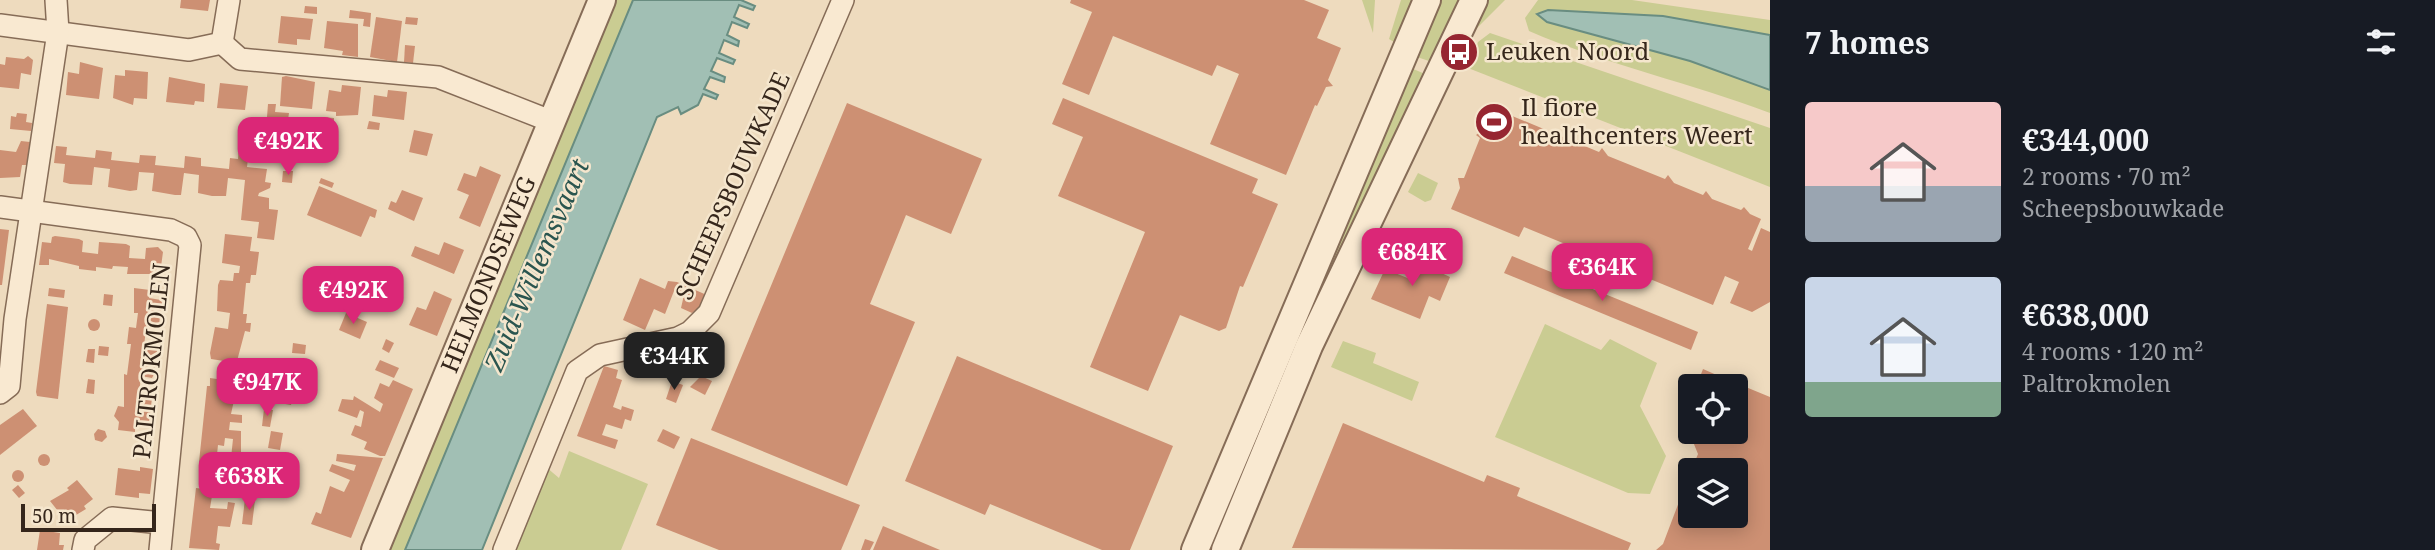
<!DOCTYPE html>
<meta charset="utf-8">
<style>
body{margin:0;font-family:"Noto Serif",serif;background:#20242c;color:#f1f3f6;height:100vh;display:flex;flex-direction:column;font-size:26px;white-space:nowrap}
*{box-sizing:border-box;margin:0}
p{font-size:23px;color:#9ea1a6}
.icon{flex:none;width:38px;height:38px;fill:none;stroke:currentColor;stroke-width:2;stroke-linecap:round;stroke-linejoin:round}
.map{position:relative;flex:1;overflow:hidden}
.sheet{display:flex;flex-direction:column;background:#171b24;width:665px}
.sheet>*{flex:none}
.fabs{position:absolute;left:1678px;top:374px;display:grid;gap:14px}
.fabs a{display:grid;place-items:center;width:70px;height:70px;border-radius:7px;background:#171b24;box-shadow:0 4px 18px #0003;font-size:35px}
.scale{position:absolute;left:21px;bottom:18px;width:135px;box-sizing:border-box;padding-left:7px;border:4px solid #35261b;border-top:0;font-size:19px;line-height:24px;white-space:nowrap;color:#35261b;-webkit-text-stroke:5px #f5e6cd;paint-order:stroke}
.price{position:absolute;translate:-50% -60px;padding:0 16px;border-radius:14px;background:#db2777;color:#fff;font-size:23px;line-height:46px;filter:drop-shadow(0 2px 4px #0008)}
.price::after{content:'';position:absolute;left:50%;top:42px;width:21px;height:16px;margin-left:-10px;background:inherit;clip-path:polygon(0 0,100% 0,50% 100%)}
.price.on{background:#222;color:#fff}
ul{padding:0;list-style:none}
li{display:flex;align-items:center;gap:21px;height:175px;padding:0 35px}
li span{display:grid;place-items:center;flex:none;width:196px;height:140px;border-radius:7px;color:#555}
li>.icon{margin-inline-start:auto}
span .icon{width:84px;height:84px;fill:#fffc;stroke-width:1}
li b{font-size:30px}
h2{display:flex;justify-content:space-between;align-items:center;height:84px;padding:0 35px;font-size:30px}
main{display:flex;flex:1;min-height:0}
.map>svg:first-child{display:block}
</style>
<main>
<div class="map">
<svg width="1770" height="550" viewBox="0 0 1770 550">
<rect width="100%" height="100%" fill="#eedbbe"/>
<g fill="#cacc92">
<polygon points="614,0 633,0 405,550 387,550"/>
<polygon points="1362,0 1375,0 1373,33"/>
<polygon points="1401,0 1412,0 1394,42 1389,39"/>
<polygon points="1431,0 1461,0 1432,62 1408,54"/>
<polygon points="1482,0 1505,0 1474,31 1471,23"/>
<path d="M1538,0H1632L1770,20V35L1663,16L1690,61L1770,90V113C1691,83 1607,65 1529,31L1525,18Z"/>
<polygon points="1490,33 1770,128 1770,187 1468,68 1478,42"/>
<polygon points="1404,65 1425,74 1302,341 1291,337"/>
<polygon points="1418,173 1438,183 1431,200 1425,202 1408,192"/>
<polygon points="1545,324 1601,350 1610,339 1657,363 1640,406 1666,456 1650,494 1628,493 1495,437"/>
<polygon points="1343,341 1376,353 1373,363 1419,382 1412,401 1331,367"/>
<polygon points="569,451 648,484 621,550 511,550 546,467 559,478"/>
</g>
<g fill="#a1bfb4" stroke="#698d81" stroke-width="2">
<polygon points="633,0 741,0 755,6 753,10 739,5 734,17 749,24 747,28 732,22 727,35 739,41 738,46 724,40 719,53 735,60 733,64 717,58 711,71 725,77 724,82 710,77 704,89 718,95 716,99 703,94 698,105 681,114 678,107 657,117 482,550 405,550"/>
<polygon points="1548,10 1663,16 1770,35 1770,90 1690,61 1547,22 1537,14"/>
</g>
<g fill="#cd9073">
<polygon points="181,0 210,0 208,11 180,8"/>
<polygon points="1071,0 1304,0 1329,10 1317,38 1341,48 1328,80 1333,86 1326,87 1317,106 1315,105 1286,175 1210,144 1239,74 1217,65 1212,76 1113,36 1089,95 1062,84 1092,12 1070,3"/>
<polygon points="305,6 317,7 317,14 304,13"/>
<polygon points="350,10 371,13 370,27 363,26 364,19 349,18"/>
<polygon points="281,16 313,19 310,40 297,39 297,45 278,43"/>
<polygon points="376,17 402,21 397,62 370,57"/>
<polygon points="406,17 418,18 417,25 405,24"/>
<polygon points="327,21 358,24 358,57 342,55 343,51 324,48"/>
<polygon points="405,45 415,46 413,63 404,62"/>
<polygon points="28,56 33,60 31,75 21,73 19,89 0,87 0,64 5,65 6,57 24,59"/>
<polygon points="80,62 103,68 99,99 66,95 68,72 79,74"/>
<polygon points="125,70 148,72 147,99 134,98 133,105 113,98 115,75 125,76"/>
<polygon points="286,76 315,82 312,109 280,106 282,77"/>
<polygon points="169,77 205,84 204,102 195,101 194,105 166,102"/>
<polygon points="220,83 248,86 245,110 217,108"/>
<polygon points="342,85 361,87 358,115 336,116 336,112 326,111 329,90 341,92"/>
<polygon points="388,90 407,92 404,120 372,116 374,95 387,97"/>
<polygon points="1063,98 1258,179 1252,193 1278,204 1243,287 1240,286 1226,328 1219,331 1180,315 1148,391 1090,367 1145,232 1058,196 1083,137 1052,124"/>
<polygon points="847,103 982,159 951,234 906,215 870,304 915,322 847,486 711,430"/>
<polygon points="268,104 276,104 275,112 289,113 288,120 267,117"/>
<polygon points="1493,108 1599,152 1602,148 1608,156 1665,179 1668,175 1674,183 1703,195 1706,191 1712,199 1741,210 1744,207 1750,214 1761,219 1748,249 1752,251 1761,228 1770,232 1770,302 1752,312 1730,303 1739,282 1725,276 1713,305 1524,227 1519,237 1451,209 1460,188 1458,178 1464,178 1480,138 1476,135 1484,129"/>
<polygon points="17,113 27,114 26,122 32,123 31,131 10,129 11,116 16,117"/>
<polygon points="322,117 334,118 334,125 321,124"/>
<polygon points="369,121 380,123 379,130 367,129"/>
<polygon points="414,130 433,134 427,156 409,152"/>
<polygon points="21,141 30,142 27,165 22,165 20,177 0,178 0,150 16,152"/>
<polygon points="239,142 250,143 247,167 267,169 265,182 271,183 270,188 259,193 258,196 269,198 269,209 278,210 274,240 257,238 259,222 241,220 245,180 228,178 226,196 212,196 198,193 199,175 184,173 181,195 175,195 152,191 154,173 139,172 137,190 130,191 108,187 110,169 94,167 92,185 70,184 63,182 65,164 54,163 56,146 67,147 66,155 95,158 96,150 112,152 111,160 139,163 140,155 156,156 155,165 184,168 185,156 201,158 201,166 229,169 230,158 238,159"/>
<polygon points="480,166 501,175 480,227 459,218 469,195 457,190 464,173 476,177"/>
<polygon points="283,171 293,171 292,183 282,182"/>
<polygon points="321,178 334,183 332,188 319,183"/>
<polygon points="319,186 377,210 375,218 370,216 361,237 307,215"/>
<polygon points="402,190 423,198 414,221 388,209 391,201 396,203"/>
<polygon points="0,229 9,230 2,285 0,285"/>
<polygon points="225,234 252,237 250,251 259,252 256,275 251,275 250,283 246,283 243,314 247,314 246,323 251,323 250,332 245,331 237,361 249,363 248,372 223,369 224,361 211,359 210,353 215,327 228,329 230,313 217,311 218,285 220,280 233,281 234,273 239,273 240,266 222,263"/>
<polygon points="55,236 79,239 83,241 82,252 98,254 99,242 126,244 130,246 129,258 145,259 146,248 158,247 163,252 160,274 127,274 128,267 113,266 112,269 96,267 96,271 79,269 79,266 49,259 49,265 39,265 42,242 51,243 52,237"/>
<polygon points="444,242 464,250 454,274 411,256 415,246 439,255"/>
<polygon points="1426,253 1442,260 1437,271 1450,277 1440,301 1429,296 1420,319 1371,299 1385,269 1415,281"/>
<polygon points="1512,256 1698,332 1691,350 1504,273"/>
<polygon points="640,278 665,289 668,281 677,282 709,296 706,303 692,313 681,308 684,295 674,291 665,314 654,309 645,330 623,320"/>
<polygon points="49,288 65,290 64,298 48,296"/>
<polygon points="134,288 150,290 149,298 161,300 162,303 158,331 146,329 144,346 156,347 157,351 154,374 152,378 141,376 140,385 139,393 150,394 152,398 149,421 147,425 135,424 135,432 118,430 119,422 114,416 118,406 124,407 124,374 127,375 131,344 127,344 129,327 136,328 138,313 134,313"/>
<polygon points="434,291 452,299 437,336 409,325 417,307 426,310"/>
<polygon points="104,294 113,295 112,306 103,305"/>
<polygon points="47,304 68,307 58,399 37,396 36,392"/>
<polygon points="346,313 367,322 360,339 339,330"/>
<circle cx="94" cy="325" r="6"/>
<polygon points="386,339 394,343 389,353 382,349"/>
<polygon points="293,343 306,345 305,354 292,353"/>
<polygon points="99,346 109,347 108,356 98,355"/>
<polygon points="88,349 95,349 94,363 86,362"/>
<polygon points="957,356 1173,446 1130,550 1102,550 990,504 985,515 905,481"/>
<polygon points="380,360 399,368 394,378 375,370"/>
<polygon points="604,366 618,370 616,378 622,380 613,407 621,410 622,406 634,410 631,421 625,419 622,429 606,424 602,435 618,440 615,449 577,436"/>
<polygon points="281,367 307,373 306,388 291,386 292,376 290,385 278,383"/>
<polygon points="1703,369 1728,380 1730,386 1736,383 1770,397 1770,550 1656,550 1663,544 1690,473 1690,516 1736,516 1736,471 1691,471 1698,454 1683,417 1689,415 1687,409 1690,400 1690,432 1736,432 1736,387 1696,387"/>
<polygon points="701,376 712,381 705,395 690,387"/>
<polygon points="210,378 238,382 231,414 242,415 242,423 230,422 229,430 241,431 241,459 231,458 233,439 225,438 224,446 218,445 216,464 199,462 207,386 210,386"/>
<polygon points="88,379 95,380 94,394 86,393"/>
<polygon points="393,380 413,389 385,456 380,456 364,449 367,442 351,435 355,425 361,427 364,412 360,410 357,418 338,411 342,399 353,400 354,396 380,412 383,404 374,398 380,383 389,387"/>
<polygon points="672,381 683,385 676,403 666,399"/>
<polygon points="276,393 293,396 291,405 274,402"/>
<polygon points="23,409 37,426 0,455 0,425"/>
<polygon points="264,409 273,410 270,427 262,426"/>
<polygon points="1343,423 1484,482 1487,475 1520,488 1517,496 1631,543 1628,550 1292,548"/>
<polygon points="98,429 105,431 107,437 102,442 95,440 94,434"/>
<polygon points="663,429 680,437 674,449 657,441"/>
<polygon points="271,431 283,433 280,450 268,448"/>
<polygon points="691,438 860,505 841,550 719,550 656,525"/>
<polygon points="337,454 383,458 351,538 311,524 316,512 321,514 330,486 344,492 350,480 329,471 332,464 354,471 356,465 336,461"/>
<circle cx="44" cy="460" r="6"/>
<polygon points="140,467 153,469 150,494 139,493 139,498 115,495 118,468 140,471"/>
<circle cx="18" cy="476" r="6"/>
<polygon points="77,480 93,499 84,506 86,509 66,521 50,501 69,490 67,488"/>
<polygon points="18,485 25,493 19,498 12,490"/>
<polygon points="196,488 213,490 210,508 227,509 228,502 235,503 230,527 218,526 216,543 220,544 219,550 189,548"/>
<polygon points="245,499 255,500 252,525 242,524"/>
<polygon points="883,526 940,550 873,550"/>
<polygon points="40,530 60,533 59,545 64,545 63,550 37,550"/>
<polygon points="865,539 874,542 870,550 861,550"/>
</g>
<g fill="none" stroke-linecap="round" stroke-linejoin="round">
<defs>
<g id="minor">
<polyline points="0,25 189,50 222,43 229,0"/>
<polyline points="222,43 240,59 438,77 553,122"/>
<polyline points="0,207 171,230 186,237 190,245 160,550"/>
<polyline points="0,393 9,386 15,319 58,32 56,0"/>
<polyline points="83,550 85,540 112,518 162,523"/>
<polyline points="504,550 577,371 600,355 678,338 690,332 709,313 843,0"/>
</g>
<g id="tertiary">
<path id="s1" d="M375,550L602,0"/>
<polyline points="1195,550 1427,0"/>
<polyline points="1225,550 1309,346 1474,0"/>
</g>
</defs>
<use href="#minor" stroke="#866c57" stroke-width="24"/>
<use href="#tertiary" stroke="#866c57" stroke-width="30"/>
<use href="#minor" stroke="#f9e9d1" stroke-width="21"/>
<use href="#tertiary" stroke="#f9e9d1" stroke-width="26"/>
</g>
<defs>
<symbol id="bus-disc" viewBox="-11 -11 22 22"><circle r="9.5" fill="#962631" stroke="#f5e6cd"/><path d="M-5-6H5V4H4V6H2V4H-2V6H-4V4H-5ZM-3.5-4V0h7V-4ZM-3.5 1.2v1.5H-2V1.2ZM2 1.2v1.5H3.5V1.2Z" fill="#fff"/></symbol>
<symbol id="stadium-disc" viewBox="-11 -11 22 22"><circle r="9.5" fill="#962631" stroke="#f5e6cd"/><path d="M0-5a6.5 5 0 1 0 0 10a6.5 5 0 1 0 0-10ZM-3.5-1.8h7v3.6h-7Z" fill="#fff"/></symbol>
</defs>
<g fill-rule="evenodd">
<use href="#bus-disc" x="1437" y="30" width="44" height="44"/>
<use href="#stadium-disc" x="1472" y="100" width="44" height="44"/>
</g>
<g text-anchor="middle" stroke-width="5" stroke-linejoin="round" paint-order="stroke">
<g font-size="24" fill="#35261b" stroke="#f5e6cd" text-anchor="start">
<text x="1486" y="60">Leuken Noord</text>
<text x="1521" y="116">Il fiore<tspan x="1521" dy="28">healthcenters Weert</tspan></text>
</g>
<g font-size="24" fill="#35261b" stroke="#f5e6cd">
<text transform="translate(733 186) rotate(-66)" y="8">SCHEEPSBOUWKADE</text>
<text dy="8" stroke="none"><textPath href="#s1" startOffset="298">HELMONDSEWEG</textPath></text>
<text transform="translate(152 361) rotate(-84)" y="8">PALTROKMOLEN</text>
</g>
<g font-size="26" font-style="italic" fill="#2a554f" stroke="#f5e6cd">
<text transform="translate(537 265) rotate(-67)" y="9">Zuid-Willemsvaart</text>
</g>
</g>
</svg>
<div class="fabs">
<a><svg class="icon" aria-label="locate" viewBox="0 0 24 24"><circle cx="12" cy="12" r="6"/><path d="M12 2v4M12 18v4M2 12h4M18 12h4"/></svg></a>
<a><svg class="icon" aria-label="layers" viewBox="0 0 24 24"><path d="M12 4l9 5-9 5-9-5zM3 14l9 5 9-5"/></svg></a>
</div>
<div class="scale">50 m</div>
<b class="price" style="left:288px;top:177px">€492K</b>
<b class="price" style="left:1412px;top:288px">€684K</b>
<b class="price" style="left:1602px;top:303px">€364K</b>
<b class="price" style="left:353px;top:326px">€492K</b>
<b class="price on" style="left:674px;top:392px">€344K</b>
<b class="price" style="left:267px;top:418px">€947K</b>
<b class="price" style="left:249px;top:512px">€638K</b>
</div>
<section class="sheet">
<h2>7 homes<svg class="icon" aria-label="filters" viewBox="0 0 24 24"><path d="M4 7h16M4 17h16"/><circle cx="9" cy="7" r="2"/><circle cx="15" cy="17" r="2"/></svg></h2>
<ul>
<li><span style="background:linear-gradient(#f6c9c9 60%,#9aa5b1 0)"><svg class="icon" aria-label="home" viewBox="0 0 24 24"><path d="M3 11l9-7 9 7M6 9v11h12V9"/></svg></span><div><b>€344,000</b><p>2 rooms · 70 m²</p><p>Scheepsbouwkade</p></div></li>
<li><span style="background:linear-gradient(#c9d6e8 75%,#7fa58c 0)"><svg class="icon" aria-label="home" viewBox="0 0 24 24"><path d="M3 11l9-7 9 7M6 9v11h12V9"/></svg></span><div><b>€638,000</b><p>4 rooms · 120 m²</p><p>Paltrokmolen</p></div></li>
</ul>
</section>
</main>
